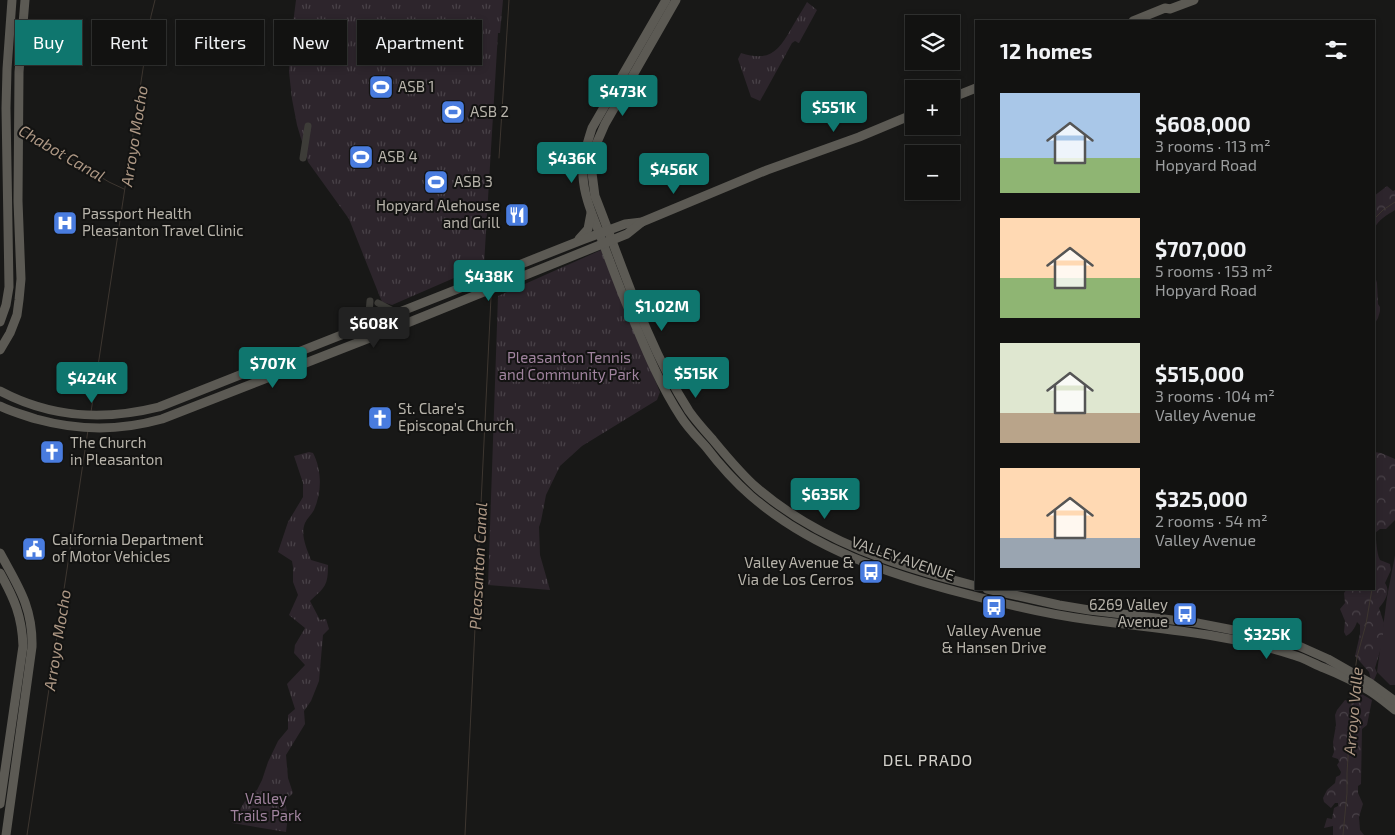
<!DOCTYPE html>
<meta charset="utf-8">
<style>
body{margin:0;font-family:"Exo 2",sans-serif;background:#1b1b1a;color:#f1f3f6;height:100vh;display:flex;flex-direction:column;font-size:19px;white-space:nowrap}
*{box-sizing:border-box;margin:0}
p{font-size:16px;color:#9c9e9f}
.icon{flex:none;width:28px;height:28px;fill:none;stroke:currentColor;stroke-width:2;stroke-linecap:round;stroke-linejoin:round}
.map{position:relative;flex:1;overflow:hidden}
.sheet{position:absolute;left:975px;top:20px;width:400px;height:570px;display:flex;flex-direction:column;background:#121211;border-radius:0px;box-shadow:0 2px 8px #0003,0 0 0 1px #313231}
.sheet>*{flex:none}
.top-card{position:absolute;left:15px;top:20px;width:475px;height:45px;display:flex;gap:10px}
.fabs{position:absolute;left:905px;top:15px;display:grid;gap:10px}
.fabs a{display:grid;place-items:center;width:55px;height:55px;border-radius:0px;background:#121211;box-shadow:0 2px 8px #0003,0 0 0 1px #313231;font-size:25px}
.price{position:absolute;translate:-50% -42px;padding:0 11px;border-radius:5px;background:#0f766e;color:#fff;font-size:16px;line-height:32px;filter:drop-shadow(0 1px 2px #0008)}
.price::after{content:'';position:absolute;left:50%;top:30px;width:15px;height:11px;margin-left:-8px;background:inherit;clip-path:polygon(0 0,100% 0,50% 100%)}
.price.active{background:#222;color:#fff}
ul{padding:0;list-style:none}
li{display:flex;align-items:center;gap:15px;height:125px;padding:0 25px}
li span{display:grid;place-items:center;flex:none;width:140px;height:100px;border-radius:0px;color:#555}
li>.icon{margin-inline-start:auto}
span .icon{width:60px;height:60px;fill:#fffc;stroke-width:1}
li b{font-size:21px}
h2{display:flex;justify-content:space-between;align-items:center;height:60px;padding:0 25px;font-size:21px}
.pill{padding:0 18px;border-radius:0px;background:#121211;box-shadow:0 2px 8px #0003,0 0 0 1px #313231;font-size:18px;line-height:45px}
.pill.active{background:#0f766e;color:#fff}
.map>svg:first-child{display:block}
</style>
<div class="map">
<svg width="1395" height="835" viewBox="0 0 1395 835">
<defs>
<pattern id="forest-crowns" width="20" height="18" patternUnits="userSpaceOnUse" patternTransform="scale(1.25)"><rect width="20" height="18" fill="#2d252c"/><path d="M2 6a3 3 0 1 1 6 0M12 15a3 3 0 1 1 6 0" fill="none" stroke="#494248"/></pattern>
<pattern id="park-tufts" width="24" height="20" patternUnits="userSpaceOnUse" patternTransform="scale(1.25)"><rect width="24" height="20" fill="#2d252c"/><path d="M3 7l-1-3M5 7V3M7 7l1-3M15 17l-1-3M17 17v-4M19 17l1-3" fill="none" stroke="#494248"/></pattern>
</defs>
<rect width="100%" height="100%" fill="#181817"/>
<polygon fill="#2d252c" points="1395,555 1395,685 1390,685 1377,672 1387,597"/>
<g fill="url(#forest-crowns)">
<path d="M1387,186L1393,191L1395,190V210C1387,215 1378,220 1374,229V196Z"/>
<polygon points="1374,254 1374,273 1377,283 1378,304 1380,307 1380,311 1378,318 1374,325"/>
<path d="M1374,452L1381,453L1395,459V520L1386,529H1380L1375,533C1377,542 1376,552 1380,560L1390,564L1391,570L1385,583C1391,592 1385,601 1379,608L1384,623L1383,633V641L1375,668L1377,673L1374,680H1371L1369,672L1355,656L1360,634V625L1357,622C1355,628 1351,634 1346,636L1344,632L1345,621L1340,609L1345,603L1344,593L1347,589H1374Z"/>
<polygon points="1353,689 1372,700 1367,725 1362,729 1361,784 1358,786 1358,793 1363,804 1359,817 1360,830 1364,835 1333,835 1333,826 1324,828 1327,818 1332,819 1334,808 1338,806 1338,803 1335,803 1331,808 1324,802 1323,798 1327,790 1335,783 1336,777 1340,775 1341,772 1337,765 1339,762 1338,759 1332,757 1334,752 1333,742 1336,725 1335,715 1337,710 1345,700 1351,702"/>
</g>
<g fill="url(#park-tufts)">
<polygon points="296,0 503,0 500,33 498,33 484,265 392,305 382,302 349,219 308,162 297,125 292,99 289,72 290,47"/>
<path d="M807,2L817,10L799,43L795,41L792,43L760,101L751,97L738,59L741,53C769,62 778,52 791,29C796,20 802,11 807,2Z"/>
<polygon points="601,250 660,392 657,400 582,446 560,466 546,495 541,521 539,527 540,555 550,590 488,585 498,296"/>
<path d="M309,452L313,453C322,470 322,492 314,510C312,514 307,518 305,523C300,535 307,549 311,560L328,565C328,586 325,587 310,601L320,620L326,619L329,629L323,635L319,681L311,701L304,711L305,724L286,755L288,778L293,793L285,801L288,816L286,832L232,823L248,796L257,790L262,780L268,762L278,741L288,729V715L295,709L287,684L305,665L294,653L295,645L305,628L289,615L298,595L293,582V567L292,561L278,552L288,522L303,497V483L294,456Z"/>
</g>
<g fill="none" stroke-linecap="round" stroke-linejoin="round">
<g stroke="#3d3630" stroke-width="1">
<polyline points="22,129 109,182 124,189"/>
<polyline points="499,158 509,0"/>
<polyline points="1374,219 1383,210 1395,202"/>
<polyline points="91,412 151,16 155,0"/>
<polyline points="1374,537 1375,553 1374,578"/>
<polyline points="1355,671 1357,657 1366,624 1372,589"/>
<polyline points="27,835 88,430"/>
<polyline points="465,835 491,297"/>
<polyline points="1343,835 1347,793 1347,773 1351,709 1354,688"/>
</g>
<g stroke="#3d3c38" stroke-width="7">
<polyline points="303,158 308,126"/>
<polyline points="378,303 397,313"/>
<polyline points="360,328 369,313 370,301"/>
</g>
<g stroke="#5c5a54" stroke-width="9">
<path d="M666,0L592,128C587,144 582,159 583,176C584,197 593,216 600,235C610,261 619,287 630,312C645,348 660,385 681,417C688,428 697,437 706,447C719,464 734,481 751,496C813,549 888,574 966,594C1013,606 1059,617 1107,622C1170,630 1233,635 1293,655C1304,658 1314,664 1324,668C1339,674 1354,681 1368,690C1378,696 1386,703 1395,710"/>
<path d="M676,0L605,124L595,147L592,173L595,196C623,267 647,346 689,411C696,421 705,431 713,440C727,457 741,474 757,488C820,542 897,566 976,586"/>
<polyline points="1133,21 1165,8 1170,9 1194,0"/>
<polyline points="951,98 976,88"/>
<polyline points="579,239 588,229 591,213"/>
<polyline points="0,322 6,305 9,287 6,108 7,69 12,0"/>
<polyline points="0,350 10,333 17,315 19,300 21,279 18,201 19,72 25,0"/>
<path d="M0,391C51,418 103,421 159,407L582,240L625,224L642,222L767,170L859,137L914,114"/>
<path d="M0,406C12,412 24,415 36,419C80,431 119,431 162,419L385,332L627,234L642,222"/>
<path d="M0,553C18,586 33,607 32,647L6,835"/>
<path d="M0,573C14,598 22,616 23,646L0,804"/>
<polyline points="987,589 1059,605 1089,610 1197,623 1259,635 1283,641 1299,646 1328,659 1370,683 1395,701"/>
</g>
</g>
<defs>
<symbol id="stadium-square" viewBox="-11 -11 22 22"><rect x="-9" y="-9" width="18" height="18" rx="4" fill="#497cdf" stroke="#131312"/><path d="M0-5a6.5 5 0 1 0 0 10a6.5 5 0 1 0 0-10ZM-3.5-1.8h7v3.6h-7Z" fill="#fff"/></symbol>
<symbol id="restaurant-square" viewBox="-11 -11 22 22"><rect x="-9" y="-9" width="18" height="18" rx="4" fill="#497cdf" stroke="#131312"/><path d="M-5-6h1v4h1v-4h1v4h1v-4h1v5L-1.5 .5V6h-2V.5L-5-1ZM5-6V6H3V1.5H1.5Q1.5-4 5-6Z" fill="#fff"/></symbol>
<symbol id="hospital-square" viewBox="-11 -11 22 22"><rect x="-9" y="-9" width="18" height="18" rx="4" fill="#497cdf" stroke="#131312"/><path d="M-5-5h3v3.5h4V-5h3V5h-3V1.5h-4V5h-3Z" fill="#fff"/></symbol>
<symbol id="church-square" viewBox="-11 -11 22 22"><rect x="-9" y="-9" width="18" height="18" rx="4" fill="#497cdf" stroke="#131312"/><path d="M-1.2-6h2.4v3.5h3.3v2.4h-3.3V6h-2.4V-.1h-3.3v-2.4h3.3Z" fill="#fff"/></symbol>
<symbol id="civic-square" viewBox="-11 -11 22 22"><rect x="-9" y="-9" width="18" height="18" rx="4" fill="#497cdf" stroke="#131312"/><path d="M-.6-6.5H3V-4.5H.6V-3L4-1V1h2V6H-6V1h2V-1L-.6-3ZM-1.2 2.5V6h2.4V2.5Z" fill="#fff"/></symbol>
<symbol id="bus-square" viewBox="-11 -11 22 22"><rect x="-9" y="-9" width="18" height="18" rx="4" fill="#497cdf" stroke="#131312"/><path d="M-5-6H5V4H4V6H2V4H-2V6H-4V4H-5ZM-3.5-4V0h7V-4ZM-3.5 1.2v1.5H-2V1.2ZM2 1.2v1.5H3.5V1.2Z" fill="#fff"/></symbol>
</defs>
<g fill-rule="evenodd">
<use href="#stadium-square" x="367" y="73" width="28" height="28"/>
<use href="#stadium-square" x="439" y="98" width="28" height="28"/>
<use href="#stadium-square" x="347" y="143" width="28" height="28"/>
<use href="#stadium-square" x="422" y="168" width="28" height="28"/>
<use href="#restaurant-square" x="503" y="201" width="28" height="28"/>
<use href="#hospital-square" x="51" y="209" width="28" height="28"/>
<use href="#church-square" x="366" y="404" width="28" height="28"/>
<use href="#church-square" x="38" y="438" width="28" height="28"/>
<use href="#civic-square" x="20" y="535" width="28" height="28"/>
<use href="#bus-square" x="857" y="558" width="28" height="28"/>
<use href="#bus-square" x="980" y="593" width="28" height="28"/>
<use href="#bus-square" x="1171" y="600" width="28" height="28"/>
</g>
<g text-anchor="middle" stroke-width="4" stroke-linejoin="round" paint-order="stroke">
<g font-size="15" fill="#b7b3aa" stroke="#131312" text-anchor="start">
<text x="398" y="92">ASB 1</text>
<text x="470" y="117">ASB 2</text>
<text x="378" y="162">ASB 4</text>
<text x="454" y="187">ASB 3</text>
<text x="500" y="211" text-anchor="end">Hopyard Alehouse<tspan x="500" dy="17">and Grill</tspan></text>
<text x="82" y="219">Passport Health<tspan x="82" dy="17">Pleasanton Travel Clinic</tspan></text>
<text x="398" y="414">St. Clare's<tspan x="398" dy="17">Episcopal Church</tspan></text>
<text x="70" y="448">The Church<tspan x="70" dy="17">in Pleasanton</tspan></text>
<text x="52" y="545">California Department<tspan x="52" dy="17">of Motor Vehicles</tspan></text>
<text x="854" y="568" text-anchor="end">Valley Avenue &amp;<tspan x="854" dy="17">Via de Los Cerros</tspan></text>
<text x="1168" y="610" text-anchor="end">6269 Valley<tspan x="1168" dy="17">Avenue</tspan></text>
<text x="994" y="636" text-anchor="middle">Valley Avenue<tspan x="994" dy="17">&amp; Hansen Drive</tspan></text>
</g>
<g font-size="15" fill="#a0839e" stroke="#131312">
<text x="569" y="363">Pleasanton Tennis<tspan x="569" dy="17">and Community Park</tspan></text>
<text x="266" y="804">Valley<tspan x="266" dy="17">Trails Park</tspan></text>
</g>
<g font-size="15" fill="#b7b3aa" stroke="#131312">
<text transform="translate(903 559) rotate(19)" y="5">VALLEY AVENUE</text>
</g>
<g font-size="16" font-style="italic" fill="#ae9885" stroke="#131312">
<text transform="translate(134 136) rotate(-81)" y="6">Arroyo Mocho</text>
<text transform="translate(62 153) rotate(30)" y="6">Chabot Canal</text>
<text transform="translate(478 566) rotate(-87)" y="6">Pleasanton Canal</text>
<text transform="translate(57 640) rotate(-81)" y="6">Arroyo Mocho</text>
<text transform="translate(1353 711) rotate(-85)" y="6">Arroyo Valle</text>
</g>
<g font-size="16" letter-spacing="1" fill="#d3d1cb" stroke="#131312">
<text x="928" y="766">DEL PRADO</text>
</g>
</g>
</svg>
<div class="fabs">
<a><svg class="icon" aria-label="layers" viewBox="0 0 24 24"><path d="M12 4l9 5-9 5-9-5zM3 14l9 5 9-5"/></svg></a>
<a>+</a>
<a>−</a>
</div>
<b class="price" style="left:623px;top:117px">$473K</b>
<b class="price" style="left:834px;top:133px">$551K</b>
<b class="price" style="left:572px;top:184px">$436K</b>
<b class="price" style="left:674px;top:195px">$456K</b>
<b class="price" style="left:489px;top:302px">$438K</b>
<b class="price" style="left:662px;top:332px">$1.02M</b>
<b class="price active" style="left:374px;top:349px">$608K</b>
<b class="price" style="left:273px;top:389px">$707K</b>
<b class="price" style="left:696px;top:399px">$515K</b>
<b class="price" style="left:92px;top:404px">$424K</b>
<b class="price" style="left:825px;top:520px">$635K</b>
<b class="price" style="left:1267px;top:660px">$325K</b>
<div class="top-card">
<a class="pill active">Buy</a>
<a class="pill">Rent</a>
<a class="pill">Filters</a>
<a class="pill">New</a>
<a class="pill">Apartment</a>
</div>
<section class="sheet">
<h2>12 homes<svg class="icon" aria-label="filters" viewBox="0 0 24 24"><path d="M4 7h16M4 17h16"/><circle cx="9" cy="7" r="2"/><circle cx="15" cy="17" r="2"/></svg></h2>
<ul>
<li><span style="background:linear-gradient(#a9c7e8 65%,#8fb573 0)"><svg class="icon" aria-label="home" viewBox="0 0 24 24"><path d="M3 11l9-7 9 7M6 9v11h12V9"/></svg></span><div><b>$608,000</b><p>3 rooms · 113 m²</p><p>Hopyard Road</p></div></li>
<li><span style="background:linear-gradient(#ffd9b3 60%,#8fb573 0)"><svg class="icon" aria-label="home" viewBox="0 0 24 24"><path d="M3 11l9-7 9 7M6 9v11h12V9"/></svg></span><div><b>$707,000</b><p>5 rooms · 153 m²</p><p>Hopyard Road</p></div></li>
<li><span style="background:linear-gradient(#dfe7d0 70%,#b9a48a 0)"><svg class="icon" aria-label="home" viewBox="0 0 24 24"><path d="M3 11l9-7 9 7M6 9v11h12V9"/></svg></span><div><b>$515,000</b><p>3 rooms · 104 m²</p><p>Valley Avenue</p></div></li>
<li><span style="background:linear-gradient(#ffd9b3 70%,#9aa5b1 0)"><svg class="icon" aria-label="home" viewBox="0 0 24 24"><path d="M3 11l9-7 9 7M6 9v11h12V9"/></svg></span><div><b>$325,000</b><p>2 rooms · 54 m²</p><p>Valley Avenue</p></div></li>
</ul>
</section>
</div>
